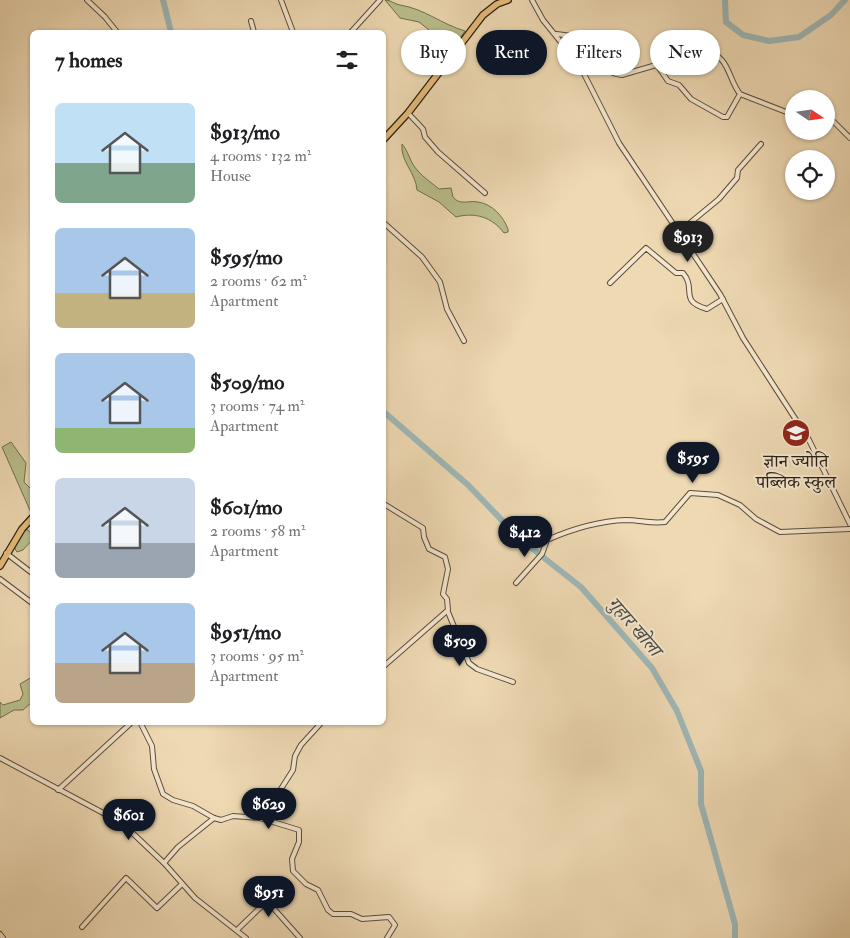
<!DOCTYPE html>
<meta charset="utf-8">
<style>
body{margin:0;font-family:"IM FELL Double Pica","Noto Serif Devanagari",serif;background:#f6f6f6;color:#202124;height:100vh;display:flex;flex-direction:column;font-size:19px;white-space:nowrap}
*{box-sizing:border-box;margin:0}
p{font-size:16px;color:#757577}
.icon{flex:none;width:28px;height:28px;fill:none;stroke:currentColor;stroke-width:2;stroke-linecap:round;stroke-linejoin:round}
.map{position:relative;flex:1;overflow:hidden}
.sheet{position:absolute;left:30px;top:30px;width:356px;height:695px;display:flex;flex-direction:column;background:#fff;border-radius:8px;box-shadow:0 1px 4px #0004}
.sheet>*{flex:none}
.hud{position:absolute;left:401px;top:30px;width:374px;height:45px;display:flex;gap:10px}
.needle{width:32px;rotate:103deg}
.tools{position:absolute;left:785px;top:90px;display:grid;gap:10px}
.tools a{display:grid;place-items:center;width:50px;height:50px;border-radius:50%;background:#fff;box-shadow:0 1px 4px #0004;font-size:25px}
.price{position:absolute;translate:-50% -42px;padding:0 11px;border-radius:18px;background:#111827;color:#fff;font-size:16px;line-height:32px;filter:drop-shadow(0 1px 2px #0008)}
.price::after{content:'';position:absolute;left:50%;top:30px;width:15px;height:11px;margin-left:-8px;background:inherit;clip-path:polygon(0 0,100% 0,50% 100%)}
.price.on{background:#222;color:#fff}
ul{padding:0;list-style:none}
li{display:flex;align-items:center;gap:15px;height:125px;padding:0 25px}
li span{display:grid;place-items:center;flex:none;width:140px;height:100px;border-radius:8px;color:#555}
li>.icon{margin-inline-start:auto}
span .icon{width:60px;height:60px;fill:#fffc;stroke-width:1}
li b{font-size:21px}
h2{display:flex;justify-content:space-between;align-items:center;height:60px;padding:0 25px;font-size:21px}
.pill{padding:0 18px;border-radius:22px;background:#fff;box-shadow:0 1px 4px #0004;font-size:18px;line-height:45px}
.pill.on{background:#111827;color:#fff}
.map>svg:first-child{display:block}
</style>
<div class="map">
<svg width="850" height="938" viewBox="0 0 850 938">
<rect width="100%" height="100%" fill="#eed9b3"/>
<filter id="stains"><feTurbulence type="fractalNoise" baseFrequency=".004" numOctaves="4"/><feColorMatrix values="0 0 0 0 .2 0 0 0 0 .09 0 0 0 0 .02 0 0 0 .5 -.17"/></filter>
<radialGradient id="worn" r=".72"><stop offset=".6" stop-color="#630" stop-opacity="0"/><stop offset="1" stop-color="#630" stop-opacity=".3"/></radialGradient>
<g fill="#b9bf8c" stroke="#706f50">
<path d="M385,0C391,0 394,4 400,5C425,9 441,24 465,31L446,58L439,53L428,29L419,22L400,18Z"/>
<path d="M402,144C409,152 410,163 418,171C424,178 432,183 439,189L451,188L453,197C460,206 468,200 478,202C492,204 503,216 508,229V232L504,233C492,217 475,212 456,217L439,202L417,190C416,173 400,161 402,144Z"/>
<polygon points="11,442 26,463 24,482 32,490 32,515 2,447"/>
<polygon points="26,529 32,533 32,540 23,550 17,552 14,547"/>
<polygon points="32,677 32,702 23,710 14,710 0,718 0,702 3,705 20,700 23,694 20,684"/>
</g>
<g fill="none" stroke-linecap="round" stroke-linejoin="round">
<g stroke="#9eb7b7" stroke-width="6">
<polyline points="163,0 171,32"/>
<polyline points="725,0 726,22 743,35 769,41 799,37 831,15 845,0"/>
<polyline points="384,412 468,485 520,539 581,587 652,668 677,711 701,771 701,804 735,924 735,938"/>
</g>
<defs>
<g id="minor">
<polyline points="87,0 105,17 117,32"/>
<polyline points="281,0 293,32"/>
<polyline points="532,0 543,20 580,66 619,143 720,294 743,338 809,440 850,524"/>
<polyline points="251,21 254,32"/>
<polyline points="351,32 380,0"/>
<path d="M556,34C563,35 573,35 579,38C599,49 596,72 622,75L704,51C730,55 727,77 740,94L794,115"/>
<polyline points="657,65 668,81 679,85 691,99 723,117 727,117 740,94"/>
<polyline points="408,113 423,129 425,137 438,152 485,193"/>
<polyline points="826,119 834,122 850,138"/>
<polyline points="384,223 422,257 440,282 447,309 464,341"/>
<polyline points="679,232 719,199 737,178 738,170 761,144"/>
<path d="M610,283L646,248L676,273H683C697,289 678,301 707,309L723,299"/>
<polyline points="384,504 423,528 424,537 429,549 445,557 448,569 443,594 447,599 448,610 384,666"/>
<polyline points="6,553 32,573"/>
<polyline points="0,579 32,603"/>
<path d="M516,583L542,554L547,540C572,529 599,521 626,520C640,520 650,524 665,522L690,493L718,495L740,505L756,519L780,532L850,529"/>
<polyline points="448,612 469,663 477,669 513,682"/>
<polyline points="140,722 152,746 154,769 163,794 173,800 193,806 214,818 221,820 233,816 260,818 299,830 299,842 292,859 293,871 306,884 318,890 328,910 333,914 351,914 362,919 389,917 395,925 387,938"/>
<polyline points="0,758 122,823 164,863 195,898 246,938"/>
<polyline points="58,790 132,722"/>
<polyline points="260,818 263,814 275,814 279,792 293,770 295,756 301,745 322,722"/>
<polyline points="164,863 178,847 214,818"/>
<polyline points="82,927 126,878 157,908 182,884"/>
<polyline points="237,930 267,901 300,938"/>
<polyline points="0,934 3,938"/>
</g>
<g id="primary">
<polyline points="384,139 408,113 483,15 497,4 508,0"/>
<polyline points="0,566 22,529 32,518"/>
</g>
</defs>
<use href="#minor" stroke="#594e3c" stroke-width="6"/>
<use href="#primary" stroke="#271f14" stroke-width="8"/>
<use href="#minor" stroke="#f4e6ce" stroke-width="4"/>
<use href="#primary" stroke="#e7bc7a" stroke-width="5.5"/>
</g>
<defs>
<symbol id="school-disc" viewBox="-11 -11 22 22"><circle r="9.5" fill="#8f2418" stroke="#f4e6ce"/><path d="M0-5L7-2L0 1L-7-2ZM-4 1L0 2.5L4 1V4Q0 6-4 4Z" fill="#fff"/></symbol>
</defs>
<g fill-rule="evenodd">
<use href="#school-disc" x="780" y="417" width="32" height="32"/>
</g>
<g text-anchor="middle" stroke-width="4" stroke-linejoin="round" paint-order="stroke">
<g font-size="18" fill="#271f14" stroke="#f4e6ce">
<text x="796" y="467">ज्ञान ज्योति<tspan x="796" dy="21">पब्लिक स्कुल</tspan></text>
</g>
<g font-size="19" font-style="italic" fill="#4b4d45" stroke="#f4e6ce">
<text transform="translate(635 626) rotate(49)" y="7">गुहार खोला</text>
</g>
</g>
<rect width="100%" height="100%" filter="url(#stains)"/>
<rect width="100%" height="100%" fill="url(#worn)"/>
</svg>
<div class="tools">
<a><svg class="needle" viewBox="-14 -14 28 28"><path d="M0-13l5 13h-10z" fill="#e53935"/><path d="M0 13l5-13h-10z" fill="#757577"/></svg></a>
<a><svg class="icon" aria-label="locate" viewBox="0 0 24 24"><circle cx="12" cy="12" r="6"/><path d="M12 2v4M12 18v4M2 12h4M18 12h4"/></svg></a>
</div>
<b class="price on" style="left:688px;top:263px">$913</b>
<b class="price" style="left:693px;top:484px">$595</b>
<b class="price" style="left:525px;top:558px">$412</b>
<b class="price" style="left:460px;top:667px">$509</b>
<b class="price" style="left:269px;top:830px">$629</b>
<b class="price" style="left:129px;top:841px">$601</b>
<b class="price" style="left:269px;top:918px">$951</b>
<div class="hud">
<a class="pill">Buy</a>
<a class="pill on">Rent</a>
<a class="pill">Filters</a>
<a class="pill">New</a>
</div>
<section class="sheet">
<h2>7 homes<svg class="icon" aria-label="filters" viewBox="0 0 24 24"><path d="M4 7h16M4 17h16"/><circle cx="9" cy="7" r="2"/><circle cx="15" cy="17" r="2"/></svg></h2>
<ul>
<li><span style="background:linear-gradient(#bfe0f5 60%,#7fa58c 0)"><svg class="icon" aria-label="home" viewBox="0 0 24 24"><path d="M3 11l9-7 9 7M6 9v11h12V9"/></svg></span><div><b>$913/mo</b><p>4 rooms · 132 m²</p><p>House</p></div></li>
<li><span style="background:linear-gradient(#a9c7e8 65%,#c2b280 0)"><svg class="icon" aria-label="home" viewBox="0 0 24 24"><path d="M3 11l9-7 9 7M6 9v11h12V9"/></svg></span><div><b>$595/mo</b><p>2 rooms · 62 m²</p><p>Apartment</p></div></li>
<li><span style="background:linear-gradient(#a9c7e8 75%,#8fb573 0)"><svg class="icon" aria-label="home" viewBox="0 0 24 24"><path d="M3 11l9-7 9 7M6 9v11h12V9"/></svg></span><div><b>$509/mo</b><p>3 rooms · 74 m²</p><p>Apartment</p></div></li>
<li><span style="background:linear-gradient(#c9d6e8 65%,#9aa5b1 0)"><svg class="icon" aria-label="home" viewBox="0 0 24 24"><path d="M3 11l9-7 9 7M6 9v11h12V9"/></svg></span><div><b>$601/mo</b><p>2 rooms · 58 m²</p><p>Apartment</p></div></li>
<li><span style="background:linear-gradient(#a9c7e8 60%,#b9a48a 0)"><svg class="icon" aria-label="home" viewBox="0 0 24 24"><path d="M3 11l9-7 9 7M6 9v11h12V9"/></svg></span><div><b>$951/mo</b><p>3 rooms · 95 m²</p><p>Apartment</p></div></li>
</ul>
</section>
</div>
